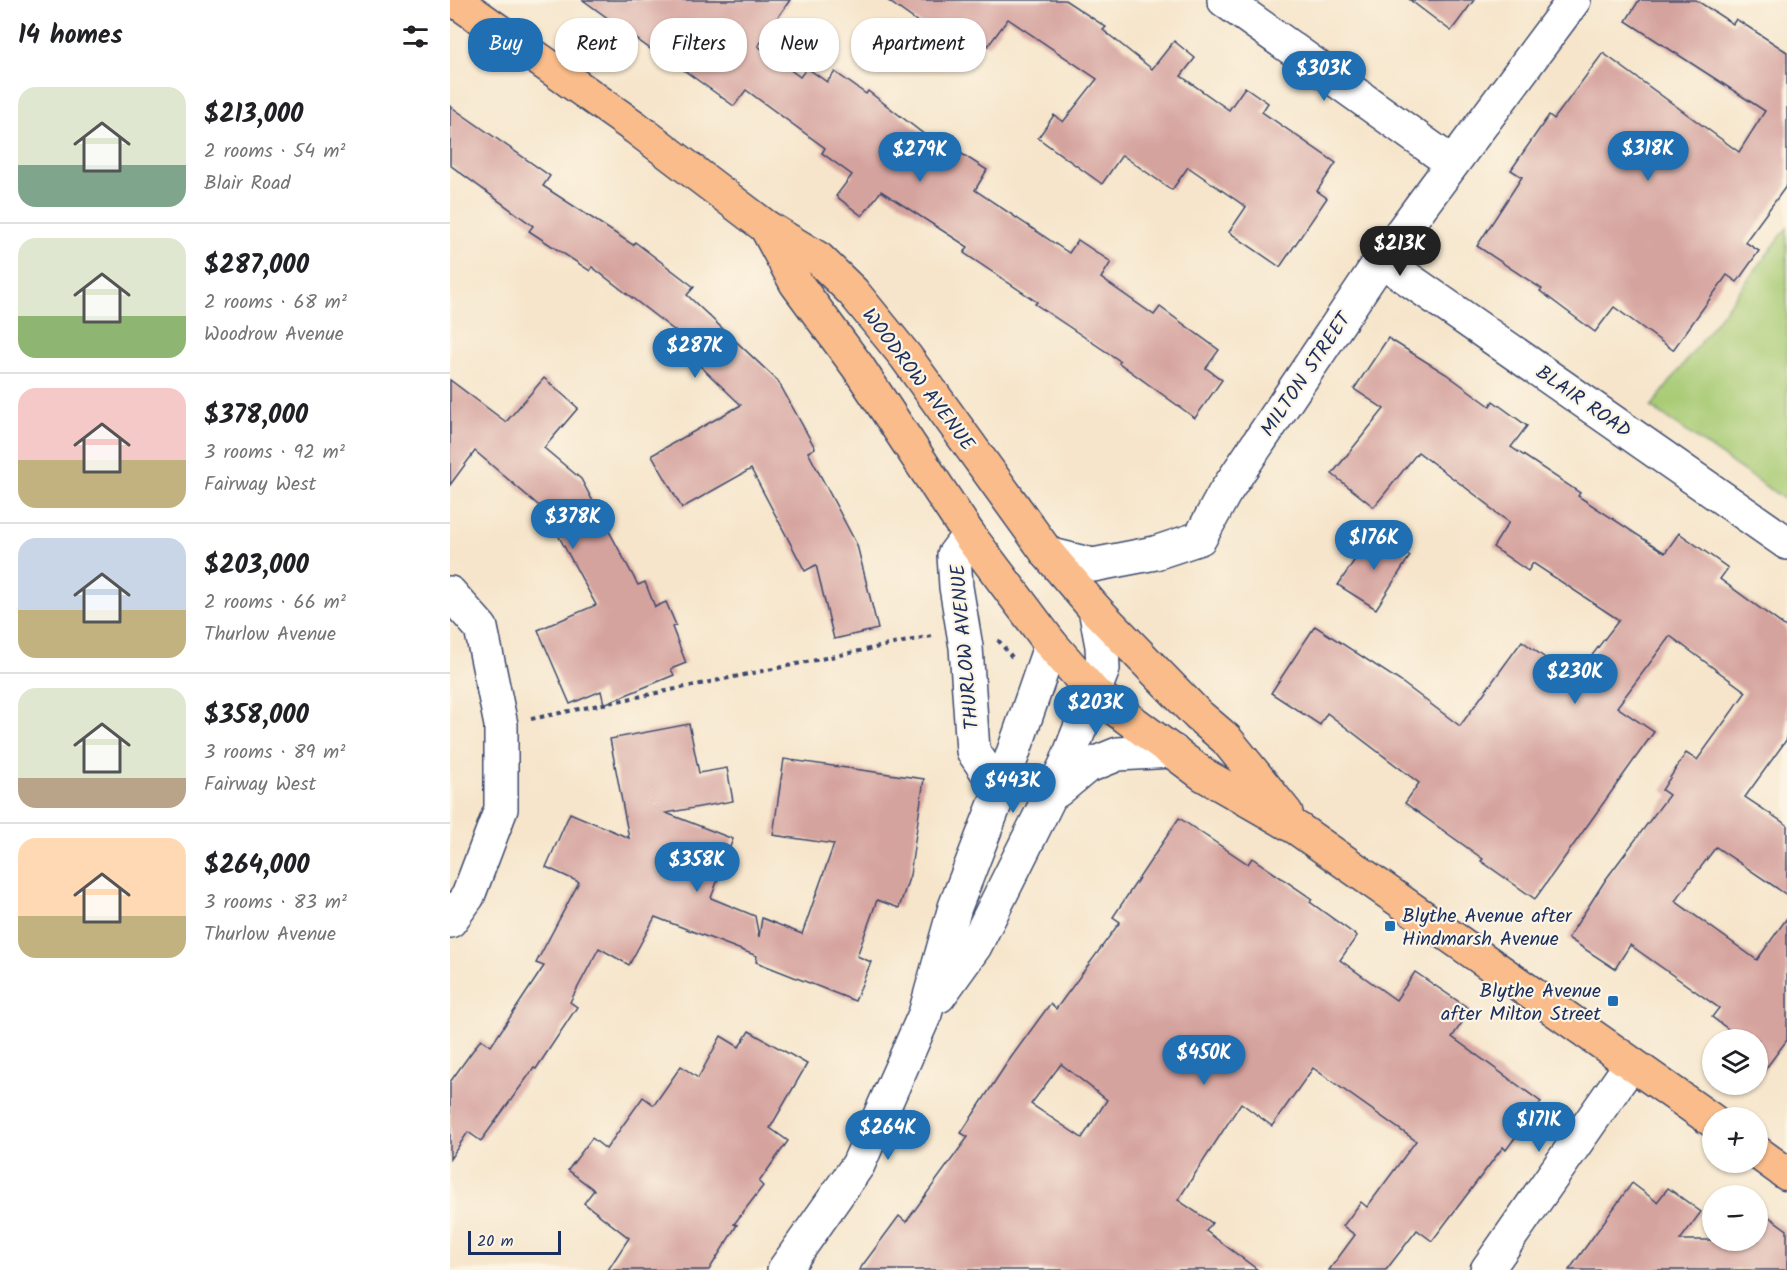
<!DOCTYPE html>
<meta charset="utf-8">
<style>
body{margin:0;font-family:Kalam,sans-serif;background:#f6f6f6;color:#202124;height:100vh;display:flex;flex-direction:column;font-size:22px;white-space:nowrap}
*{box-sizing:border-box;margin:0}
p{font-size:20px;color:#757577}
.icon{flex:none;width:33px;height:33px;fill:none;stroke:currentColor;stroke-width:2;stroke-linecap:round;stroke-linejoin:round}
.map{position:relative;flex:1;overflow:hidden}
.details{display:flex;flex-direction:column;background:#fff;width:450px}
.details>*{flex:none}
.hud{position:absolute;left:18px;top:18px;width:570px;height:54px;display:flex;gap:12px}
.fabs{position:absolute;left:1252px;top:1029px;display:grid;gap:12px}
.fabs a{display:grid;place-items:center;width:66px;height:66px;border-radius:50%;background:#fff;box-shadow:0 2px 4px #0004;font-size:30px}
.scale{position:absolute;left:18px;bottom:15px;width:93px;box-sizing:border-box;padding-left:6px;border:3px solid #1b2f5e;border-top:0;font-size:16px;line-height:21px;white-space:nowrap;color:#1b2f5e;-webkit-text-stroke:4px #fcf5e5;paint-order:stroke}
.price{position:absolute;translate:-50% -51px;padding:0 14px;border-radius:21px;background:#1f6fb2;color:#fff;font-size:20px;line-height:39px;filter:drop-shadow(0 2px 3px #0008)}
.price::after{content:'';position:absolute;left:50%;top:36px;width:18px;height:14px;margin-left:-9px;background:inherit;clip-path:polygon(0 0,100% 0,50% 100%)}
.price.selected{background:#222;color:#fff}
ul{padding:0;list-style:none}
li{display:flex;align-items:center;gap:18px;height:150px;padding:0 18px}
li+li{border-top:2px solid #e0e0e0}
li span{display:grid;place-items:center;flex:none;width:168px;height:120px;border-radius:18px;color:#555}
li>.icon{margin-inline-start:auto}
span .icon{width:72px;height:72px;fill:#fffc;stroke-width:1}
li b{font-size:26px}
h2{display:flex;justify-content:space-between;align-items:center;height:72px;padding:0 18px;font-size:26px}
.chip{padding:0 21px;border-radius:24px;background:#fff;box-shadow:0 2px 4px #0004;font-size:21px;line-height:54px}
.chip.selected{background:#1f6fb2;color:#fff}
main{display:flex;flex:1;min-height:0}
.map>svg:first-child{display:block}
</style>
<main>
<section class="details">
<h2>14 homes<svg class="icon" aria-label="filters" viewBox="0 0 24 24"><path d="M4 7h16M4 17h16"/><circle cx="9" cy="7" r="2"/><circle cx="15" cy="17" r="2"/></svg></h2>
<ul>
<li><span style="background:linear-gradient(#dfe7d0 65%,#7fa58c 0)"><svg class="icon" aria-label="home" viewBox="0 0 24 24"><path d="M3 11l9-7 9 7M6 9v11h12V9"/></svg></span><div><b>$213,000</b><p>2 rooms · 54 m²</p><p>Blair Road</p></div></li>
<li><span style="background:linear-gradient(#dfe7d0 65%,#8fb573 0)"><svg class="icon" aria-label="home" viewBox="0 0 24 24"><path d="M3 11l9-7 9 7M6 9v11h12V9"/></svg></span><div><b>$287,000</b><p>2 rooms · 68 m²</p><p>Woodrow Avenue</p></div></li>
<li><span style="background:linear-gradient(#f6c9c9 60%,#c2b280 0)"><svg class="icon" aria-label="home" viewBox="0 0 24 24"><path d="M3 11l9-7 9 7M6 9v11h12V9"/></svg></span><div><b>$378,000</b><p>3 rooms · 92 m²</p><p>Fairway West</p></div></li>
<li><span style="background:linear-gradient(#c9d6e8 60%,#c2b280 0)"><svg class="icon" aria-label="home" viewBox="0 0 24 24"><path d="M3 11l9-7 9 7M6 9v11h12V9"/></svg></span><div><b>$203,000</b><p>2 rooms · 66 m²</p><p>Thurlow Avenue</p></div></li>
<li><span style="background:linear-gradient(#dfe7d0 75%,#b9a48a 0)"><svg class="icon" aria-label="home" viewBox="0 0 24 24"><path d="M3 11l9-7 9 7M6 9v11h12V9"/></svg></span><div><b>$358,000</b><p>3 rooms · 89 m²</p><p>Fairway West</p></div></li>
<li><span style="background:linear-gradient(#ffd9b3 65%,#c2b280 0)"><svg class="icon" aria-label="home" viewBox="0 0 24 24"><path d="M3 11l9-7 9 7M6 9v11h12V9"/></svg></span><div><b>$264,000</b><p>3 rooms · 83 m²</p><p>Thurlow Avenue</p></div></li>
</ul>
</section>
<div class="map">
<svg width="1337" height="1270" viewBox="0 0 1337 1270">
<rect width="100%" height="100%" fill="#fcf5e5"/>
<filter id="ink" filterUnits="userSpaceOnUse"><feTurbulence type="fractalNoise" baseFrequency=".0167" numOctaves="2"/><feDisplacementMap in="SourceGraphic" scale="12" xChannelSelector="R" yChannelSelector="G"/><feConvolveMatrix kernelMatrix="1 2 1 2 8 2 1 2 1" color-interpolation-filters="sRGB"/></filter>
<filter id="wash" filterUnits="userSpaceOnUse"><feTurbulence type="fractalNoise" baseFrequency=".008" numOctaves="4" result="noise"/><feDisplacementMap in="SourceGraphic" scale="24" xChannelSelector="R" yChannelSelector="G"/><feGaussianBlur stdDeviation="1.35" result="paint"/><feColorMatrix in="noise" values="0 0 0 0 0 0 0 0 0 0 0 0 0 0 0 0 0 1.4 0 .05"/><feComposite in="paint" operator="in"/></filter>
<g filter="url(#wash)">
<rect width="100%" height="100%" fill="#f6e5cb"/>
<polygon fill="#a8cb74" stroke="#627d69" stroke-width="1.5" points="1337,228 1337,501 1201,407"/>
<g id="blocks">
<g fill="#d5a39e" fill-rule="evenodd">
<polygon points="133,0 340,0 308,46 350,77 357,68 377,82 385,72 416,94 418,91 479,138 481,134 537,170 525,190 619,253 628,240 661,262 651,278 704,315 710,307 769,350 756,368 772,380 745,418 669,363 670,361 585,304 587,302 514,253 518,247 431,191 412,216 386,196 402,175 372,153 375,148 296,90 284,106 211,54 210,56"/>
<polygon points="437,0 615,0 656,27 653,30 702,69 724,41 745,58 731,76 779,110 795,87 818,103 812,112 886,163 867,191 877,198 830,267 779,232 796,207 738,167 722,190 672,155 652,184 588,138 604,115 613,122 647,79 558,19 538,46 525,37 513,54"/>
<polygon points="960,0 1024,0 1001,31"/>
<polygon points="1189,0 1246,0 1283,24 1286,19 1337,52 1337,185 1295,242 1309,251 1287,282 1277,275 1223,350 1164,307 1145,332 1090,291 1092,289 1027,246 1072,177 1061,170 1099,115 1104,119 1153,53 1289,152 1315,111 1176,21"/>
<polygon points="0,106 100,176 93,186 183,245 185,242 244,287 237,295 328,381 365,448 358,452 407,545 428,629 384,639 366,565 355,571 301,469 232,508 202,455 291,405 223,340 229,334 142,267 140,271 79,231 83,226 0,165"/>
<polygon points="938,338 996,374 1040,406 1043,401 1077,426 1061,447 1130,493 1128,496 1215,553 1229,533 1278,568 1270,579 1337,628 1337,739 1295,797 1337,825 1337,895 1266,847 1225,901 1307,960 1337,918 1337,1040 1308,1079 1308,1040 1293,1040 1262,1017 1269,1008 1180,945 1165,969 1118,938 1156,879 1219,795 1212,790 1236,753 1247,760 1296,692 1220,636 1167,707 1204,732 1085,899 1031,861 1033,859 955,803 969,783 877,713 870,725 821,693 865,626 950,681 1010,726 1072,641 1124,679 1169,620 1083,563 1078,571 1043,547 1059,522 1039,508 1040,506 968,452 924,507 882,474 934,409 904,389"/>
<polygon points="94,378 128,408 94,448 131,479 188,585 195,582 205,607 216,602 226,625 222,627 236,663 221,669 224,675 154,704 151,691 120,704 88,630 146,605 95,511 25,451 0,485 0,380 56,422"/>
<polygon points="923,532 960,556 926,609 888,585"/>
<polygon points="239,724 249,773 277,768 283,801 216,813 283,839 261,898 305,916 309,937 312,918 352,934 384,844 323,835 334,759 474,779 460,875 449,908 427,900 407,956 421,962 405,1001 306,962 307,956 205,917 179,965 149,948 120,1002 127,1007 86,1069 84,1068 31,1141 18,1132 0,1159 0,1082 31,1039 41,1046 94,966 86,963 129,882 96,867 120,813 179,838 160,739"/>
<path d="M729,818L798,864L802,858L862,899L860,902L907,936L890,960L946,1000L965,972L1021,1010L1002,1037L1091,1102L1056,1150L1053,1147L982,1241L967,1230L936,1270H879L905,1235L893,1226L911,1202L917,1207L966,1141L863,1068L822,1126L791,1103L728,1200L762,1223L756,1231L808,1270H409L449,1216L456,1222L518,1137L511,1133L557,1063L600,1004L606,1009L670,922L663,917ZM611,1064L657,1100L632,1138L581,1104Z"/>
<polygon points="299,1031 357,1064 320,1128 338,1141 309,1182 313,1186 284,1224 287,1225 259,1270 158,1270 179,1238 134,1203 144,1190 118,1170 142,1138 156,1149 193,1097 204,1105 231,1066 248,1078 271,1036 289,1047"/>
<polygon points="1182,1183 1207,1202 1218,1188 1251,1212 1230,1240 1308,1240 1308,1209 1337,1230 1337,1270 1119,1270"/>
</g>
</g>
</g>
<g filter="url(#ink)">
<use href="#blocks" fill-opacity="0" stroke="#3c4a6e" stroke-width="1.5"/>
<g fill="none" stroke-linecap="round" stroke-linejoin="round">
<defs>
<g id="minor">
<polyline points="774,0 1002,163"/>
<polyline points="931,260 1337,543"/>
<polyline points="519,535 504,555 506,587 516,647 523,751 550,791"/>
<polyline points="598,554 643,565 705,553 750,538 774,494 931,260 1124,0"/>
<polyline points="0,593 31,628 51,725 51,809 18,896 0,921"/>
<polyline points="607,791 636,767 668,754 723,751"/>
<polyline points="489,996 525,946 616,764 653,669 652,646 645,609"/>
<polyline points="334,1270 408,1165 475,1014 505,907 550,791 601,644"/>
<polyline points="1037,1270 1181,1064"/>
</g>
<g id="major">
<polyline points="5,0 186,128 316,227 369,259 403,292 456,357 598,554 645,609 748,715 776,739 836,813"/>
<polyline points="316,227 346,283 408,367 519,535 601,644 644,693 754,775 848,829 1263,1121"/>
<polyline points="1308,1153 1337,1174"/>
</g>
</defs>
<use href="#minor" stroke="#3c4a6e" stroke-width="36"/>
<use href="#major" stroke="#3c4a6e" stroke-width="36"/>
<g stroke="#3c4a6e" stroke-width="4" stroke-dasharray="4.5 4.5" stroke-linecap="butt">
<polyline points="548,640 562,657"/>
<polyline points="81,719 482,636"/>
</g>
<use href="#minor" stroke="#fff" stroke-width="33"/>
<use href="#major" stroke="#f9bc8a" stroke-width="33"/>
</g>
</g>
<g fill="#1f6fb2" stroke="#fcf5e5" stroke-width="2">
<rect x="934" y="920" width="12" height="12" rx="3"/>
<rect x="1157" y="995" width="12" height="12" rx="3"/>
</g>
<g text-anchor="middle" stroke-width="4.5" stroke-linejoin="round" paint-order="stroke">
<g font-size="20" fill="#1b2f5e" stroke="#fcf5e5">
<text transform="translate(855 374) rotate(-56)" y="7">MILTON STREET</text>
<text transform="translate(469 379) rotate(53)" y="7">WOODROW AVENUE</text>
<text transform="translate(1134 401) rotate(35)" y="7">BLAIR ROAD</text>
<text transform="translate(514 647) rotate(-95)" y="7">THURLOW AVENUE</text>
</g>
<g font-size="20" fill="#1b2f5e" stroke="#fcf5e5" text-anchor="start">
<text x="952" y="922">Blythe Avenue after<tspan x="952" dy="23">Hindmarsh Avenue</tspan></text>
<text x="1151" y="997" text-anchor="end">Blythe Avenue<tspan x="1151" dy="23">after Milton Street</tspan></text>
</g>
</g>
</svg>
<div class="fabs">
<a><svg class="icon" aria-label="layers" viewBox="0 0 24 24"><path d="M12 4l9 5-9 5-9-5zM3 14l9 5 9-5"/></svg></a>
<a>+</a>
<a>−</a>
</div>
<div class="scale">20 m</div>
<b class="price" style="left:874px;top:102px">$303K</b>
<b class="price" style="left:1198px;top:182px">$318K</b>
<b class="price" style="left:470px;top:183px">$279K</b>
<b class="price selected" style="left:950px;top:277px">$213K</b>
<b class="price" style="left:245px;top:379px">$287K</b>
<b class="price" style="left:123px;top:550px">$378K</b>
<b class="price" style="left:924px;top:571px">$176K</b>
<b class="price" style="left:1125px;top:705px">$230K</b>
<b class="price" style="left:646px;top:736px">$203K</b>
<b class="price" style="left:563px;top:814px">$443K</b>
<b class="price" style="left:247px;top:893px">$358K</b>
<b class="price" style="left:754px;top:1086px">$450K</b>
<b class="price" style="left:1089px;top:1153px">$171K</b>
<b class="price" style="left:438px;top:1161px">$264K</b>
<div class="hud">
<a class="chip selected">Buy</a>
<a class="chip">Rent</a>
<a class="chip">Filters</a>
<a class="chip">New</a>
<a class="chip">Apartment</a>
</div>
</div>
</main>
